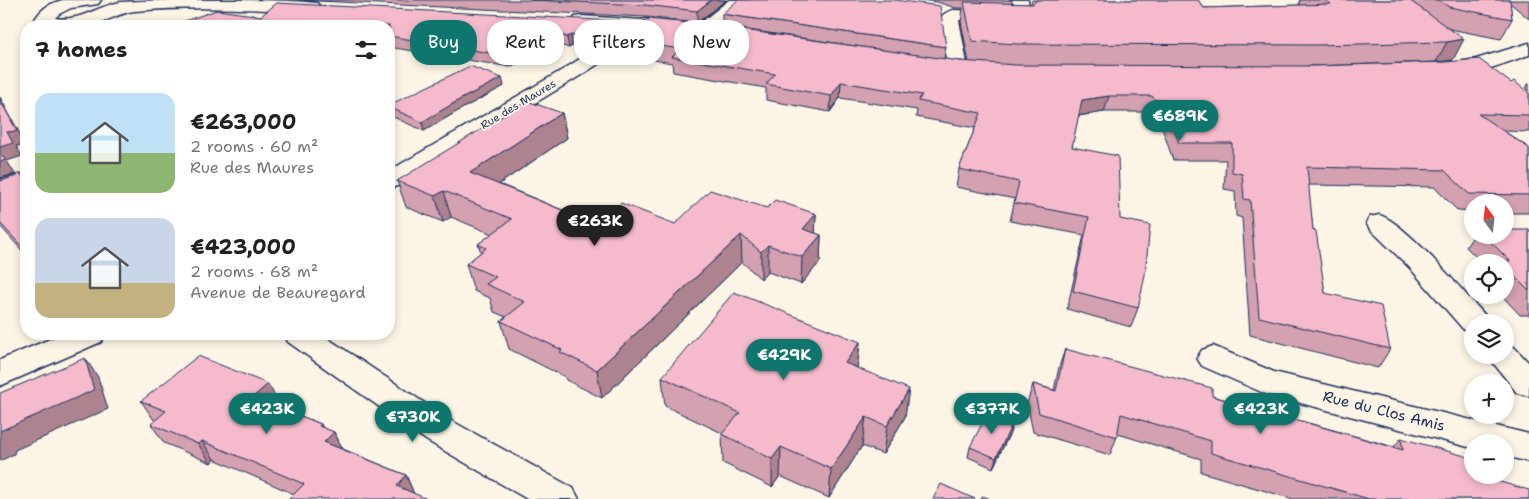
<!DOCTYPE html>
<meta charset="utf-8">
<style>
body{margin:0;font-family:"Shantell Sans",sans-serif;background:#f2f2f2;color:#202124;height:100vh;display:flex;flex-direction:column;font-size:19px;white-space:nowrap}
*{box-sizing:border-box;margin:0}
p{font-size:16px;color:#757577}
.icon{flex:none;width:28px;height:28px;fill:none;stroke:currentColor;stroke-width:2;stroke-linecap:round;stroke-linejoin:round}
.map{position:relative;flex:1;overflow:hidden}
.panel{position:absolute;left:20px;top:20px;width:375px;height:320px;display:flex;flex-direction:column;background:#fff;border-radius:20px;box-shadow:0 2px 8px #0003}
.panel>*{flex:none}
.guide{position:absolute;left:410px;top:20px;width:475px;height:45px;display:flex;gap:10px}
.needle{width:32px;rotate:345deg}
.tools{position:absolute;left:1464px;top:194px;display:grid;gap:10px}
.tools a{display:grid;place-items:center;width:50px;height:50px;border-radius:50%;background:#fff;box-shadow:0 2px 8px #0003;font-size:25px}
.price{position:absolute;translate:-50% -42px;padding:0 11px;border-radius:18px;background:#0f766e;color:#fff;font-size:16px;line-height:32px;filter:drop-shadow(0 1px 2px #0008)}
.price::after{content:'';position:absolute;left:50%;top:30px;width:15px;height:11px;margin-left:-8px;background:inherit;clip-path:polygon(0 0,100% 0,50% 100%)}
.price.active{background:#222;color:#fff}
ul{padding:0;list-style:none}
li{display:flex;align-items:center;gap:15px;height:125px;padding:0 15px}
li span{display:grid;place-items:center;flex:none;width:140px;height:100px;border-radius:15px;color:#555}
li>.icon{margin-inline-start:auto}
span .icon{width:60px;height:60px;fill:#fffc;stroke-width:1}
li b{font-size:21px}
h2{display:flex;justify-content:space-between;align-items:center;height:60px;padding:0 15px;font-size:21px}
.tag{padding:0 18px;border-radius:20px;background:#fff;box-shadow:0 2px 8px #0003;font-size:18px;line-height:45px}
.tag.active{background:#0f766e;color:#fff}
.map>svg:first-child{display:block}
</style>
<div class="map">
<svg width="1529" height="499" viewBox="0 0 1529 499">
<rect width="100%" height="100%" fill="#fcf5e5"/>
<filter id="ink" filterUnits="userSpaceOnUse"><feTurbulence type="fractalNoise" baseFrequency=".02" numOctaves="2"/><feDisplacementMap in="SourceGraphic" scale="10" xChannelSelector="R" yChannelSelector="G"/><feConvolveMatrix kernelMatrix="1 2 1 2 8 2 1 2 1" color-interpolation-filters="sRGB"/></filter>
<g filter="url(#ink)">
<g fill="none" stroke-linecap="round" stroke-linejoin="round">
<defs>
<g id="street">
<polygon points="729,0 749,0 709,35 702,37 695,35 693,31 695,27"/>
<path d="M1010,0H1028L1032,18L1029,22L1023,23L959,20L968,69L965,73L958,75L951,73L948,69L939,20C943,14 947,11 954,10L1013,12Z"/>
<polygon points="646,19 653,21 655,25 653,29 578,77 398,186 389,188 389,171 564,69 639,21"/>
<polygon points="26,173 26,188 0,196 0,180"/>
<path d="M1379,215C1404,221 1464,293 1485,315L1489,322H1472V332L1463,329L1410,268L1370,229L1366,223L1370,217Z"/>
<polygon points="62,334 105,334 101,342 0,386 0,360"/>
<polygon points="1505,344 1514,347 1529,363 1529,396 1517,393 1487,355 1505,355"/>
<polygon points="1213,346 1274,372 1529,434 1529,462 1505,456 1505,442 1472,442 1472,448 1266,394 1202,366 1197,358 1202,350"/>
</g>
<g id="secondary">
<path d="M63,0H101L98,4L71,8L59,14L55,18C80,22 97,6 121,2C155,0 191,0 225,0C255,0 288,0 317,3L320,7L317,11L311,12C252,9 193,6 135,11C118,13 105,23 88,26C73,28 56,26 42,26L35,19C42,8 50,3 63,0Z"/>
<polygon points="581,16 675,22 682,24 684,28 682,32 675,34 575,25 572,21 575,17"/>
<path d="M1529,43V55C1504,63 1467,80 1441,73L1438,69L1441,65L1476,59Z"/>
<polygon points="284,334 321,334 450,420 573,488 579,499 527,499 426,440 288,342"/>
</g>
</defs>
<use href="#street" stroke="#1b2f5e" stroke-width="3"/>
<use href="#secondary" stroke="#1b2f5e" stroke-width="3"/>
<use href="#street" fill="#fcf5e5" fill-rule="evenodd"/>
<use href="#secondary" fill="#fcf5e5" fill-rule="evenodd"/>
</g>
<g fill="#d3a1af" stroke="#1b2f5e">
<polygon points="298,0 726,0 697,23 646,17"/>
<polygon points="920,0 1012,0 1012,4 1031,4 1032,0 1198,0 1204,8 1301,5 1299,4 1300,0 1299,0 1529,0 1529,19 1510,3 1512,19 1501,39 1450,29 1453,60 1436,62 1307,66 1511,83 1529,93 1529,132 1504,131 1529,148 1529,213 1505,213 1505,202 1472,202 1472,212 1458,211 1434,187 1308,185 1313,230 1325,293 1390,349 1378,368 1250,335 1242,218 1236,216 1235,191 1224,189 1226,160 1173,160 1158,116 1150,116 1147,112 1104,112 1078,116 1072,147 1120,219 1138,308 1131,327 1067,309 1084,235 1010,221 1015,199 956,187 959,169 975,128 916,117 917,110 840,98 830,112 766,100 766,88 673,72 672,63 618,54 616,39 929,57 722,26 722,14 946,47 944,59 969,62 961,22 963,8 956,8 937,2"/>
<polygon points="261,16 619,31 591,49 572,46 569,48 554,43 510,67 389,47 389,26 170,26"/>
<polygon points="1529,83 1529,91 1526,88"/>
<polygon points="504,86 463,108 424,131 389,115 389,107"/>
<polygon points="562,113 567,138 499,184 597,224 675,224 767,208 816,214 815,233 821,235 820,262 801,284 768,272 761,279 742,262 602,398 566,380 565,377 509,349 501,321 506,317 494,312 490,298 474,291 466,264 481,252 478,244 492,234 451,217 443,222 406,207 397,181"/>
<polygon points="26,180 26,255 0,226 0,181"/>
<polygon points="1529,230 1529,315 1520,315 1501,295 1505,295 1505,262 1481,262 1466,247 1474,235 1505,235"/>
<polygon points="860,342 857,368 905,417 883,454 862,446 829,498 780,476 772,487 723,463 722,433 665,406 662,377"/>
<polygon points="1065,349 1212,396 1394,447 1401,438 1529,499 1293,499 1201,472 1201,459 1118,434 1110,455 1033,432 1027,403 1033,384 1054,390 1059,367"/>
<polygon points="141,401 279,402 275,406 321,424 322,428 334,432 343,449 406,475 414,494 294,494 214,459 211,463 164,443 151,424 156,420 154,420"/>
<polygon points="1013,422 1010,433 993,468 968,457 970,447"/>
</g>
<g fill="#ac838f" stroke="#1b2f5e">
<polygon points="711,0 726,0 697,23 697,11"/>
<polygon points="618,21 619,31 591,49 590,38"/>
<polygon points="552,32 554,43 510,67 508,56"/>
<polygon points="571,35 572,46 569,48 567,37"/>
<polygon points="1464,39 1453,60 1436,62 1447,42"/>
<polygon points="502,78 504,86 463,108 424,131 422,122 461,99"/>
<polygon points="841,82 840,98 830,112 831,96"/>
<polygon points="1109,96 1104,112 1077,116 1082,100"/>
<polygon points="0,97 26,145 16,146 22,156 7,161 15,174 0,178 0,147 7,132"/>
<polygon points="562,113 567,138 477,199 470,173"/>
<polygon points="444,191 451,217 443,222 435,196"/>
<polygon points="816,214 815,240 803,229"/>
<polygon points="741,235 742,262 602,398 597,370"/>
<polygon points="821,235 820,262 801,284 802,257"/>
<polygon points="768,245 768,272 761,279 761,252"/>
<polygon points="860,342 857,370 845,363"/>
<polygon points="85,358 98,377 108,409 15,450 14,454 0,461 0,431"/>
<polygon points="268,384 279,402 264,415 253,397"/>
<polygon points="909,389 905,417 883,454 887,426"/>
<polygon points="866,417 862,446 829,498 831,469"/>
<polygon points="1013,422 1010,433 993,468 996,458"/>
<polygon points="321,424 328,438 334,432 343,450 324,442 319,426"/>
<polygon points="202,441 214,459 211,463 198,444"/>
<polygon points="781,447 780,476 772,487 772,459"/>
<polygon points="406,475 414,494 397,486"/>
</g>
<g fill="#f5bbcc" stroke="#1b2f5e">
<polygon points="530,0 711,0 697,11 645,5"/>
<polygon points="738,0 895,0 940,6 946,47 722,14"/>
<polygon points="1037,0 1198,0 1204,8 1331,4 1325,0 1409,0 1464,39 1447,42 1316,45 1017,44 972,41 964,2 1033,4"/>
<polygon points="1438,0 1510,0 1512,19 1449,7"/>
<polygon points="277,3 618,21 590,38 571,35 567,37 552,32 508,56 389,36 389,26 170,26 217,10 261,16"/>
<polygon points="648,19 701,24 960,61 1016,65 1314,66 1445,62 1479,59 1511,83 1514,81 1529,93 1529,115 1478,114 1529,148 1529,195 1469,194 1444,170 1307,167 1313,230 1316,231 1325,293 1381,306 1390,349 1259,317 1250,200 1244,199 1242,174 1232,172 1232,143 1179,143 1164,100 1155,100 1152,96 1109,96 1082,100 1072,147 1118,156 1120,219 1150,225 1145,275 1138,308 1073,291 1089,217 1014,203 1019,182 959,169 981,113 918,101 922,95 841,82 831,96 766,84 775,74 672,57 680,49 616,39"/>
<polygon points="470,66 502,78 461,99 422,122 389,107 389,105"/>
<polygon points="0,100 17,131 7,132 13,143 0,147"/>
<polygon points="527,101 562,113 470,173 597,224 621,203 675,224 710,190 767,208 775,200 816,214 803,229 821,235 802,257 768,245 761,252 741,235 597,370 560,352 562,350 501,321 525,302 486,284 496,277 466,264 486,248 478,244 512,219 444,191 435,196 397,181"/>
<polygon points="0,155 6,160 0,162"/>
<polygon points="19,173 26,180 26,250 25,250 0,223 0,181 17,176"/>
<polygon points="1505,230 1529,230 1529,291 1505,267 1505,262 1500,262 1498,261 1510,261 1484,235 1505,235"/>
<polygon points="734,292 860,342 845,363 909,389 887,426 866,417 831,469 781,447 772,459 722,434 740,413 662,377"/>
<polygon points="1065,349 1212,388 1212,396 1403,450 1401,438 1472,458 1472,475 1482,475 1482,477 1529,490 1529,499 1369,499 1211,453 1211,441 1121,414 1117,437 1039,413 1033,384 1056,391"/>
<polygon points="198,356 268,384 253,397 321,424 319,426 334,432 324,442 406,475 397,486 427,499 289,499 304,484 202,441 198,444 151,424 166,411 141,401"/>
<polygon points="85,358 94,390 0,431 0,393"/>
<polygon points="988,412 1013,422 996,458 970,447"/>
<polygon points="941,484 975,499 933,499"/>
<polygon points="983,496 990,499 981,499"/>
</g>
</g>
<g text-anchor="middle" stroke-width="4" stroke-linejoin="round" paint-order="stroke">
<g font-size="11" fill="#1b2f5e" stroke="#fcf5e5">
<text transform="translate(518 104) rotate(-31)" y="4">Rue des Maures</text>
</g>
<g font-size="15" fill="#1b2f5e" stroke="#fcf5e5">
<text transform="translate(1384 411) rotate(14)" y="5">Rue du Clos Amis</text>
</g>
</g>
</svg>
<div class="tools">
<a><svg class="needle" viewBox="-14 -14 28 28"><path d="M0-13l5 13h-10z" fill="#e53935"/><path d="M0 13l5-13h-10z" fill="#757577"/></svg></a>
<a><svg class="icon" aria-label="locate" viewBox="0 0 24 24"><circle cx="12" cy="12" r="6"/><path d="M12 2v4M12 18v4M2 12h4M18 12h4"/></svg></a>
<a><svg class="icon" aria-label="layers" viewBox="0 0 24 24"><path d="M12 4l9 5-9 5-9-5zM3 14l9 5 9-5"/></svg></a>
<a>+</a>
<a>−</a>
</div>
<b class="price" style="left:1180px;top:142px">€689K</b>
<b class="price active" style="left:595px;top:247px">€263K</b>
<b class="price" style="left:784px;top:381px">€429K</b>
<b class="price" style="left:267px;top:435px">€423K</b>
<b class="price" style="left:992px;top:435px">€377K</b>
<b class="price" style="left:1261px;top:435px">€423K</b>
<b class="price" style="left:413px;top:443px">€730K</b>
<div class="guide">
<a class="tag active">Buy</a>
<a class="tag">Rent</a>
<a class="tag">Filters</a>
<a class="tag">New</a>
</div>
<section class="panel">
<h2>7 homes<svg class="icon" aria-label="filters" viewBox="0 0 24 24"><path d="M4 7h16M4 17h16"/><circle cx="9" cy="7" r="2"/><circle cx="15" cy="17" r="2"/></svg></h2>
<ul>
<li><span style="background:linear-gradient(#bfe0f5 60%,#8fb573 0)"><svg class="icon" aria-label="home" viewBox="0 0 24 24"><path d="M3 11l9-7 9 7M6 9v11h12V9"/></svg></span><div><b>€263,000</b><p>2 rooms · 60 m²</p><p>Rue des Maures</p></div></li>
<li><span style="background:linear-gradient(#c9d6e8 65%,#c2b280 0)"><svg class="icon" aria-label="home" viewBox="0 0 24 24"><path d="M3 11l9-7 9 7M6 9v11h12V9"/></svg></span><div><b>€423,000</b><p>2 rooms · 68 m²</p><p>Avenue de Beauregard</p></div></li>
</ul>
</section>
</div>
